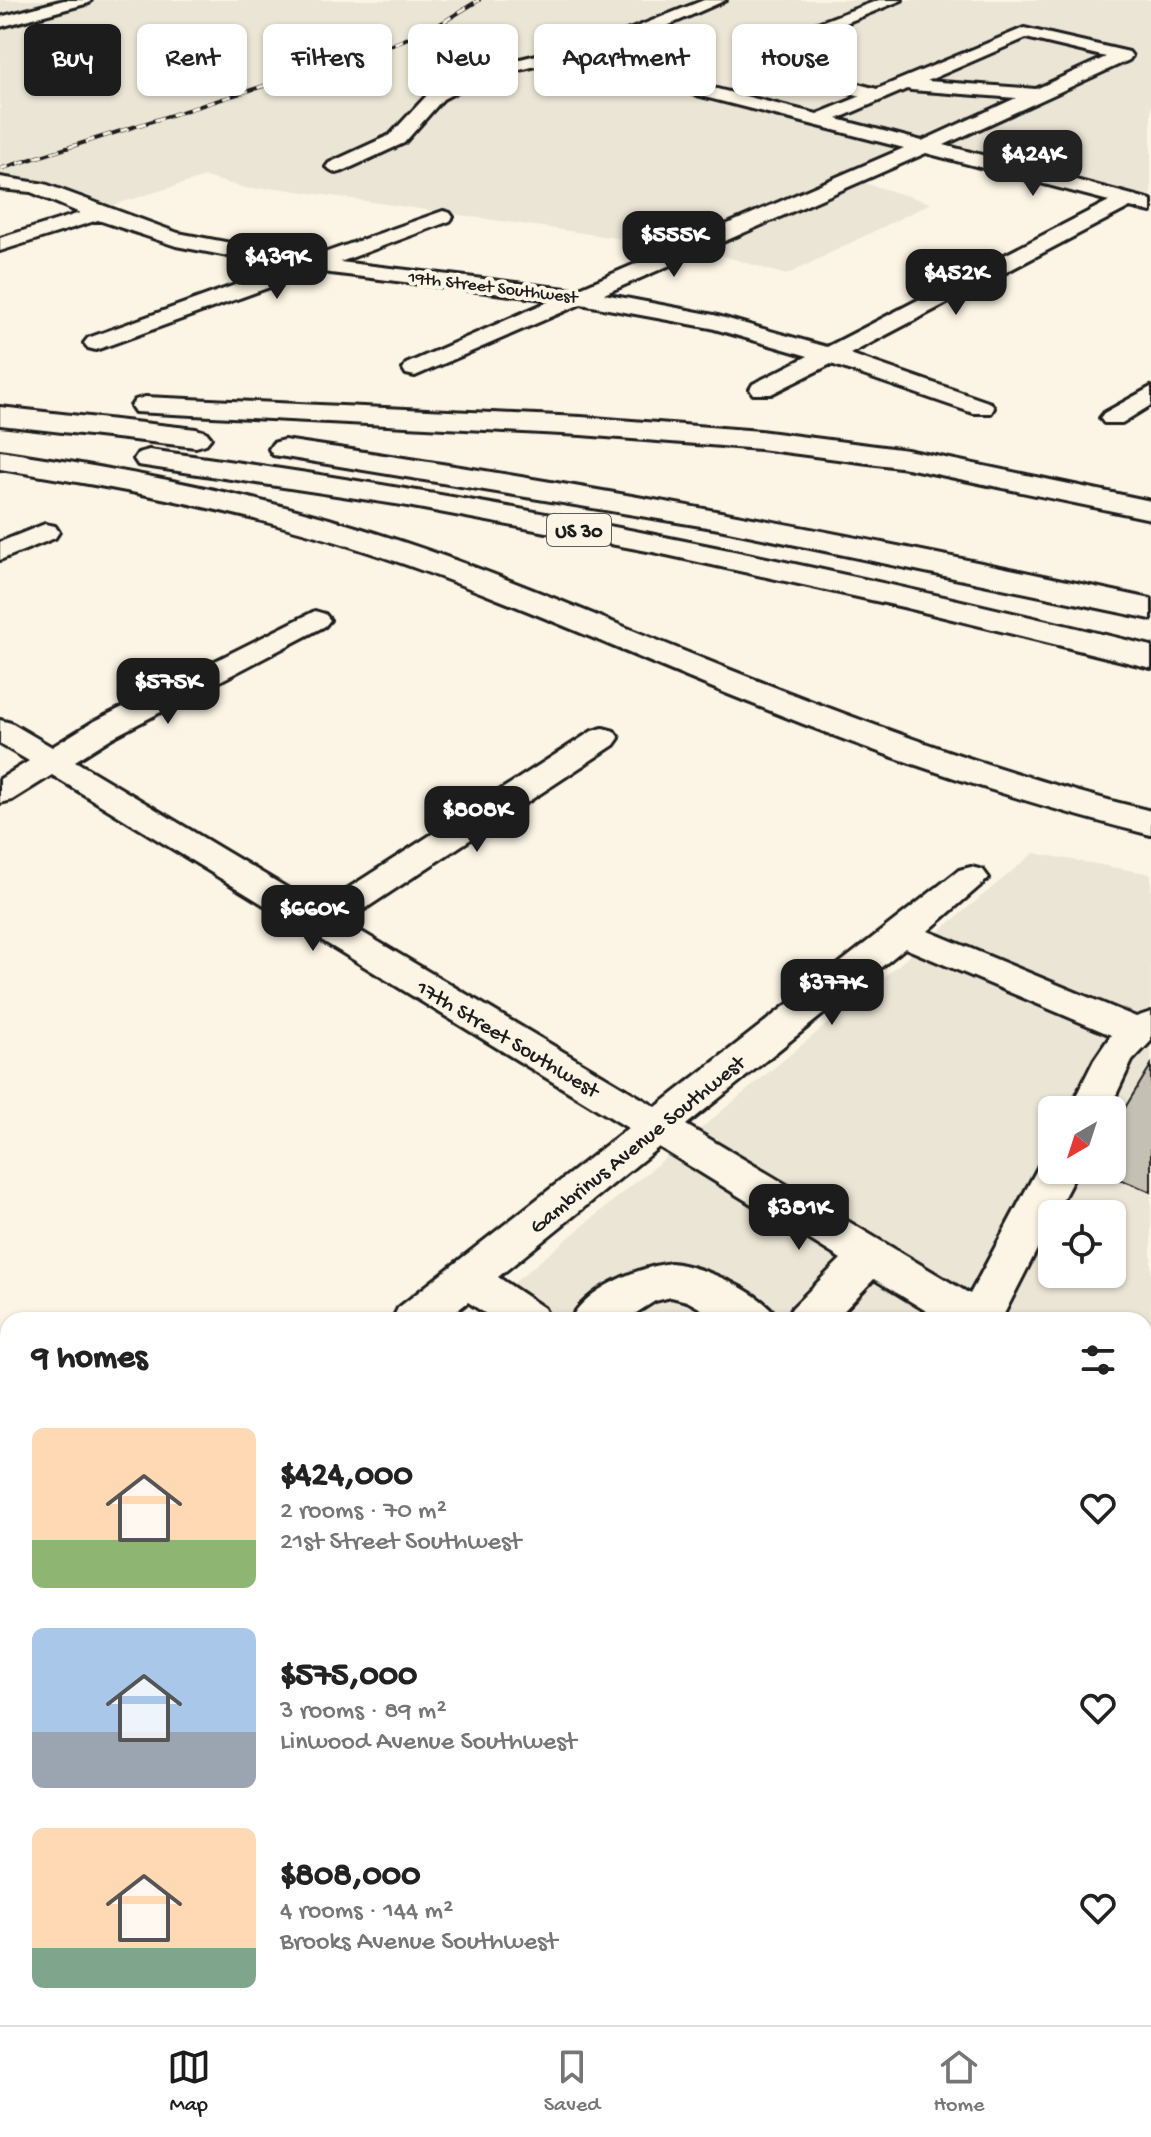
<!DOCTYPE html>
<meta charset="utf-8">
<style>
body{margin:0;font-family:"Gochi Hand",sans-serif;background:#f6f6f6;color:#222;height:100vh;display:flex;flex-direction:column;font-size:30px;white-space:nowrap}
*{box-sizing:border-box;margin:0}
p{font-size:26px;color:#767676}
.icon{flex:none;width:44px;height:44px;fill:none;stroke:currentColor;stroke-width:2;stroke-linecap:round;stroke-linejoin:round}
.map{position:relative;flex:1;overflow:hidden}
.drawer{position:absolute;left:0px;top:1312px;width:1152px;height:714px;display:flex;flex-direction:column;background:#fff;border-radius:24px 24px 0 0;box-shadow:0 2px 6px #0004}
.drawer>*{flex:none}
.guide{position:absolute;left:24px;top:24px;width:1104px;height:72px;display:flex;gap:16px}
.needle{width:52px;rotate:219deg}
.buttons{position:absolute;left:1038px;top:1096px;display:grid;gap:16px}
.buttons a{display:grid;place-items:center;width:88px;height:88px;border-radius:12px;background:#fff;box-shadow:0 2px 6px #0004;font-size:40px}
.price{position:absolute;translate:-50% -68px;padding:0 18px;border-radius:16px;background:#1c1c1c;color:#fff;font-size:26px;line-height:52px;filter:drop-shadow(0 2px 4px #0008)}
.price::after{content:'';position:absolute;left:50%;top:48px;width:24px;height:18px;margin-left:-12px;background:inherit;clip-path:polygon(0 0,100% 0,50% 100%)}
.price.current{background:#222;color:#fff}
ul{padding:0;list-style:none}
li{display:flex;align-items:center;gap:24px;height:200px;padding:0 32px}
li span{display:grid;place-items:center;flex:none;width:224px;height:160px;border-radius:12px;color:#555}
li>.icon{margin-inline-start:auto}
span .icon{width:96px;height:96px;fill:#fffc;stroke-width:1}
li b{font-size:34px}
h2{display:flex;justify-content:space-between;align-items:center;height:96px;padding:0 32px;font-size:34px}
.pill{padding:0 28px;border-radius:12px;background:#fff;box-shadow:0 2px 6px #0004;font-size:28px;line-height:72px}
.pill.current{background:#1c1c1c;color:#fff}
.tab-bar{display:flex;justify-content:space-around;align-items:center;height:112px;border-top:2px solid #e0e0e0;background:#fff;font-size:22px;color:#767676}
.tab-bar a{display:grid;justify-items:center;gap:4px}
.tab-bar .current{color:#1c1c1c}
.map>svg:first-child{display:block}
</style>
<div class="map">
<svg width="1151" height="2025" viewBox="0 0 1151 2025">
<rect width="100%" height="100%" fill="#fcf5e5"/>
<filter id="ink" filterUnits="userSpaceOnUse"><feTurbulence type="fractalNoise" baseFrequency=".0125" numOctaves="2"/><feDisplacementMap in="SourceGraphic" scale="16" xChannelSelector="R" yChannelSelector="G"/><feConvolveMatrix kernelMatrix="1 2 1 2 8 2 1 2 1" color-interpolation-filters="sRGB"/></filter>
<g filter="url(#ink)">
<g fill="#ebe5d6" fill-rule="evenodd">
<polygon points="0,0 1151,0 1151,203 931,146 855,180 931,203 786,275 711,252 277,188 249,189 205,177 100,209 6,176 0,177"/>
<path d="M1034,853L1151,874V2002L1144,1998V1320H469ZM1052,1110H1112V1170H1052ZM1052,1214H1112V1274H1052Z"/>
<polygon points="0,1607 8,1610 8,2018 802,2018 814,2025 0,2025"/>
</g>
<polygon fill="#c4c0b3" stroke="#1c1c1c" stroke-width="2" points="1151,1065 1151,1192 1112,1176 1112,1129"/>
<g fill="none" stroke-linecap="round" stroke-linejoin="round">
<defs>
<g id="minor">
<polygon points="64,0 91,0 89,3 0,27 0,17"/>
<path d="M704,0H726L626,44L581,55L817,114L861,96L739,63L736,59L751,48L879,0H902L760,58L877,89L1024,28L1129,52L1132,56L1129,60L944,145L1151,200V212L1130,207L850,354L991,403L994,408L991,413H973L831,364L771,394H753L750,389L753,384L808,356L711,328L581,304L415,376L406,374L403,369L406,364L552,300L314,271L96,350L88,348L84,343L88,338L285,267L176,246L98,220L0,251V238L80,213L31,192L0,189V177L45,184L178,233L310,258L443,211L450,213L453,217L450,221L340,262L575,290L904,148L560,60L512,72L458,91L443,99L404,143L343,171L336,173L326,167L329,163L390,135L431,91L446,83L500,64L614,36ZM1026,38L1106,57L1036,89L927,81ZM907,89L911,90L1016,98L922,141L837,119ZM926,153L1109,201L827,347L714,315L604,294Z"/>
<polygon points="1151,387 1151,405 1122,423 1104,423 1100,418 1104,413"/>
<polygon points="45,524 55,526 59,532 55,538 0,560 0,542"/>
<polygon points="315,611 325,614 330,620 325,626 113,737 75,761 319,907 592,731 603,728 614,731 619,738 614,745 345,922 656,1107 959,870 971,867 983,870 989,878 928,931 1136,1017 1151,1012 1151,1041 1132,1061 1109,1110 1069,1110 1094,1060 1111,1035 905,948 686,1125 970,1294 1042,1160 1052,1157 1052,1170 1078,1170 1055,1214 1052,1214 1052,1220 1001,1320 941,1320 874,1279 835,1320 786,1320 792,1308 841,1259 659,1147 498,1277 544,1308 550,1320 495,1320 468,1302 445,1320 392,1320 398,1308 628,1128 52,775 12,800 0,803 0,779 29,761 0,744 0,720 11,723 52,747 91,723"/>
<path d="M671,1263C702,1266 765,1293 779,1320H721L687,1301L671,1297L655,1301L625,1320H570C587,1288 636,1268 671,1263Z"/>
<polygon points="0,1346 8,1348 8,1384 0,1382"/>
<polygon points="1151,1390 1151,1436 1144,1438 1144,1393"/>
<polygon points="1144,1691 1151,1693 1151,1743 1144,1741"/>
</g>
<g id="highway">
<polygon points="145,397 581,417 760,431 907,450 1151,501 1151,519 907,468 760,449 581,435 135,412 131,406 135,400"/>
<polygon points="0,407 196,429 206,432 211,438 206,444 196,447 0,425"/>
<path d="M284,440C575,482 864,536 1151,599V619L719,529L273,455L269,449L273,443Z"/>
<path d="M149,450C487,495 820,565 1151,646V668L903,607L653,552L402,505L138,465L134,459L138,453Z"/>
<path d="M0,451C132,471 264,496 391,538C493,571 592,614 691,654C842,715 993,772 1151,811V835C1017,801 886,758 758,706C628,655 501,595 368,552C248,512 124,489 0,469Z"/>
</g>
</defs>
<use href="#minor" stroke="#1c1c1c" stroke-width="6"/>
<use href="#highway" stroke="#1c1c1c" stroke-width="6"/>
<use href="#minor" fill="#fcf5e5" fill-rule="evenodd"/>
<use href="#highway" fill="#fcf5e5" fill-rule="evenodd"/>
<defs>
<polyline id="rail-far1" points="0,169 384,48 437,26 479,0"/>
<g id="rail">
<polyline points="0,1486 8,1490"/>
<polyline points="0,1516 8,1519"/>
<polyline points="972,2018 984,2025"/>
<polyline points="1039,2018 1051,2025"/>
</g>
</defs>
<use href="#rail-far1" stroke="#1c1c1c" stroke-width="4"/>
<use href="#rail" stroke="#1c1c1c" stroke-width="11"/>
<use href="#rail-far1" stroke="#fcf5e5" stroke-width="3" stroke-dasharray="9" stroke-linecap="butt"/>
<use href="#rail" stroke="#fcf5e5" stroke-width="8" stroke-dasharray="25" stroke-linecap="butt"/>
</g>
</g>
<g text-anchor="middle" stroke-width="8" stroke-linejoin="round" paint-order="stroke">
<g font-size="18" fill="#1c1c1c" stroke="#fcf5e5">
<text transform="translate(493 286) rotate(7)" y="6">19th Street Southwest</text>
</g>
<rect fill="#fcf5e5" stroke="#5f5d58" stroke-width="2" x="547" y="514" width="64" height="32" rx="6"/>
<g font-size="20" font-weight="bold" fill="#1c1c1c">
<text x="579" y="537">US 30</text>
</g>
<g font-size="22" fill="#1c1c1c" stroke="#fcf5e5">
<text transform="translate(509 1037) rotate(31)" y="8">17th Street Southwest</text>
<text transform="translate(636 1143) rotate(-39)" y="8">Gambrinus Avenue Southwest</text>
</g>
</g>
</svg>
<div class="buttons">
<a><svg class="needle" viewBox="-14 -14 28 28"><path d="M0-13l5 13h-10z" fill="#e53935"/><path d="M0 13l5-13h-10z" fill="#767676"/></svg></a>
<a><svg class="icon" aria-label="locate" viewBox="0 0 24 24"><circle cx="12" cy="12" r="6"/><path d="M12 2v4M12 18v4M2 12h4M18 12h4"/></svg></a>
</div>
<b class="price current" style="left:1033px;top:198px">$424K</b>
<b class="price" style="left:674px;top:279px">$555K</b>
<b class="price" style="left:277px;top:301px">$439K</b>
<b class="price" style="left:956px;top:317px">$452K</b>
<b class="price" style="left:168px;top:726px">$575K</b>
<b class="price" style="left:477px;top:854px">$808K</b>
<b class="price" style="left:313px;top:953px">$660K</b>
<b class="price" style="left:832px;top:1027px">$377K</b>
<b class="price" style="left:799px;top:1252px">$381K</b>
<div class="guide">
<a class="pill current">Buy</a>
<a class="pill">Rent</a>
<a class="pill">Filters</a>
<a class="pill">New</a>
<a class="pill">Apartment</a>
<a class="pill">House</a>
</div>
<section class="drawer">
<h2>9 homes<svg class="icon" aria-label="filters" viewBox="0 0 24 24"><path d="M4 7h16M4 17h16"/><circle cx="9" cy="7" r="2"/><circle cx="15" cy="17" r="2"/></svg></h2>
<ul>
<li><span style="background:linear-gradient(#ffd9b3 70%,#8fb573 0)"><svg class="icon" aria-label="home" viewBox="0 0 24 24"><path d="M3 11l9-7 9 7M6 9v11h12V9"/></svg></span><div><b>$424,000</b><p>2 rooms · 70 m²</p><p>21st Street Southwest</p></div><svg class="icon" aria-label="heart" viewBox="0 0 24 24"><path d="M12 20l-8-8c-3-5 5-10 8-4 3-6 11-1 8 4z"/></svg></li>
<li><span style="background:linear-gradient(#a9c7e8 65%,#9aa5b1 0)"><svg class="icon" aria-label="home" viewBox="0 0 24 24"><path d="M3 11l9-7 9 7M6 9v11h12V9"/></svg></span><div><b>$575,000</b><p>3 rooms · 89 m²</p><p>Linwood Avenue Southwest</p></div><svg class="icon" aria-label="heart" viewBox="0 0 24 24"><path d="M12 20l-8-8c-3-5 5-10 8-4 3-6 11-1 8 4z"/></svg></li>
<li><span style="background:linear-gradient(#ffd9b3 75%,#7fa58c 0)"><svg class="icon" aria-label="home" viewBox="0 0 24 24"><path d="M3 11l9-7 9 7M6 9v11h12V9"/></svg></span><div><b>$808,000</b><p>4 rooms · 144 m²</p><p>Brooks Avenue Southwest</p></div><svg class="icon" aria-label="heart" viewBox="0 0 24 24"><path d="M12 20l-8-8c-3-5 5-10 8-4 3-6 11-1 8 4z"/></svg></li>
</ul>
</section>
</div>
<nav class="tab-bar">
<a class="current"><svg class="icon" aria-label="map" viewBox="0 0 24 24"><path d="M3 6l6-2 6 2 6-2v14l-6 2-6-2-6 2zM9 4v14M15 6v14"/></svg>Map</a>
<a><svg class="icon" aria-label="saved" viewBox="0 0 24 24"><path d="M7 4h10v16l-5-4-5 4z"/></svg>Saved</a>
<a><svg class="icon" aria-label="home" viewBox="0 0 24 24"><path d="M3 11l9-7 9 7M6 9v11h12V9"/></svg>Home</a>
</nav>
